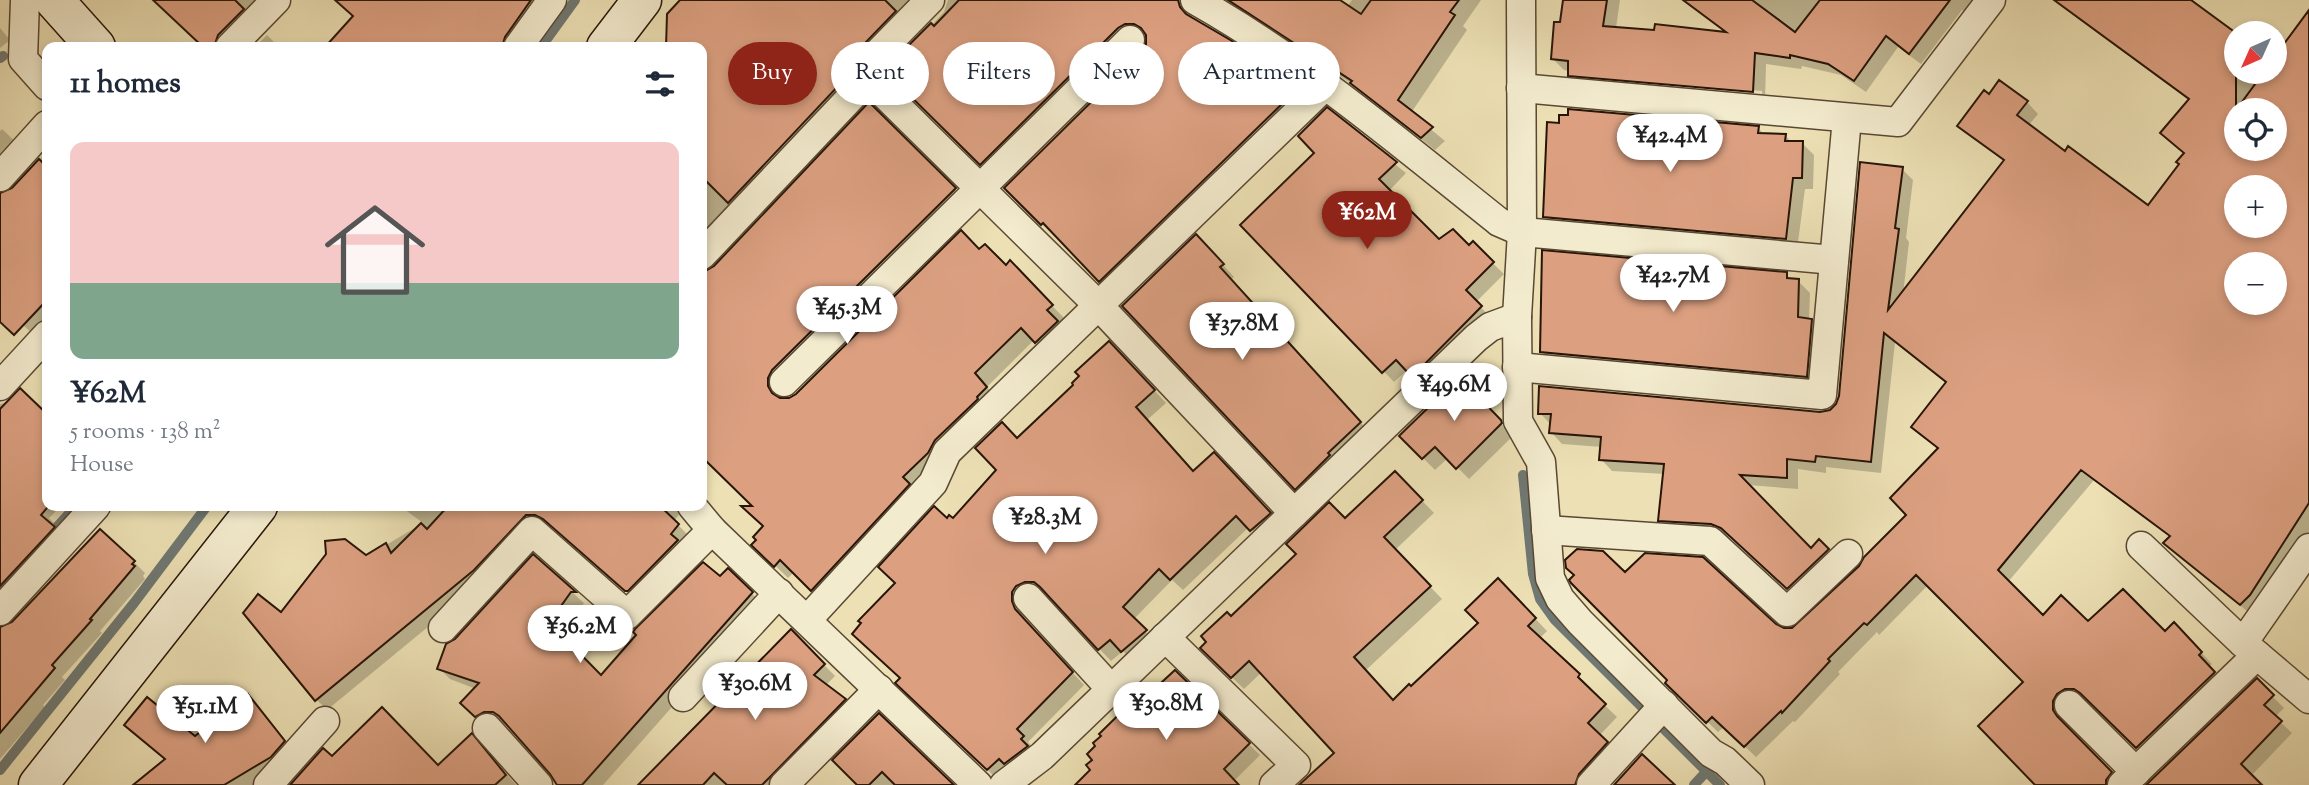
<!DOCTYPE html>
<meta charset="utf-8">
<style>
body{margin:0;font-family:"Sorts Mill Goudy",serif;background:#f6f6f7;color:#1f2937;height:100vh;display:flex;flex-direction:column;font-size:26px;white-space:nowrap}
*{box-sizing:border-box;margin:0}
p{font-size:23px;color:#747a83}
.icon{flex:none;width:38px;height:38px;fill:none;stroke:currentColor;stroke-width:2;stroke-linecap:round;stroke-linejoin:round}
.map{position:relative;flex:1;overflow:hidden}
.details{position:absolute;left:42px;top:42px;width:665px;height:469px;display:flex;flex-direction:column;background:#fff;border-radius:14px;box-shadow:0 4px 10px #0003}
.details>*{flex:none}
.guide{position:absolute;left:728px;top:42px;width:665px;height:63px;display:flex;gap:14px}
.needle{width:46px;rotate:225deg}
.fabs{position:absolute;left:2224px;top:21px;display:grid;gap:14px}
.fabs a{display:grid;place-items:center;width:63px;height:63px;border-radius:50%;background:#fff;box-shadow:0 4px 10px #0003;font-size:35px}
.price{position:absolute;translate:-50% -60px;padding:0 16px;border-radius:24px;background:#fff;color:#222;font-size:23px;line-height:46px;filter:drop-shadow(0 2px 4px #0008)}
.price::after{content:'';position:absolute;left:50%;top:42px;width:21px;height:16px;margin-left:-10px;background:inherit;clip-path:polygon(0 0,100% 0,50% 100%)}
.price.active{background:#8f2418;color:#fff}
ul{padding:0;list-style:none}
li{display:grid;align-content:center;gap:14px;height:371px;padding:0 28px}
li span{display:grid;place-items:center;height:217px;border-radius:14px;color:#555}
li>.icon{margin-inline-start:auto}
span .icon{width:126px;height:126px;fill:#fffc;stroke-width:1}
li b{font-size:30px}
h2{display:flex;justify-content:space-between;align-items:center;height:84px;padding:0 28px;font-size:30px}
.tag{padding:0 24px;border-radius:32px;background:#fff;box-shadow:0 4px 10px #0003;font-size:24px;line-height:63px}
.tag.active{background:#8f2418;color:#fff}
.map>svg:first-child{display:block}
</style>
<div class="map">
<svg width="2309" height="785" viewBox="0 0 2309 785">
<rect width="100%" height="100%" fill="#ece0b4"/>
<filter id="stains"><feTurbulence type="fractalNoise" baseFrequency=".00286" numOctaves="4"/><feColorMatrix values="0 0 0 0 .2 0 0 0 0 .09 0 0 0 0 .02 0 0 0 .5 -.17"/></filter>
<radialGradient id="worn" r=".72"><stop offset=".6" stop-color="#630" stop-opacity="0"/><stop offset="1" stop-color="#630" stop-opacity=".3"/></radialGradient>
<g fill="#0003" fill-rule="evenodd">
<polygon points="161,0 272,0 218,47"/>
<polygon points="353,0 549,0 515,47 327,47 355,16"/>
<polygon points="682,0 933,0 702,259 702,47 668,47 668,15"/>
<polygon points="948,0 1188,0 1192,18 1231,43 1300,112 1113,294 1057,235 1055,237 1006,188 1143,53 1148,44 1148,36 1139,37 994,177 888,72 944,12"/>
<polygon points="1220,0 1336,0 1347,7 1352,0 1481,0 1463,26 1467,30 1411,113 1445,141 1435,150 1355,86 1260,23"/>
<path d="M1565,0H1620L1616,28L1727,34L1682,0H1988L1972,17L1962,10L1921,64L1898,47L1866,92L1841,75L1802,66L1801,69L1766,64L1765,103L1582,87L1570,75V71L1564,70L1553,59ZM1579,75L1762,91V95L1579,78Z"/>
<path d="M2065,0H2188L2236,36V72H2275V59L2309,13V532L2261,606L2252,615L2176,554L2165,543L2171,537L2094,480L2008,582L2043,617L2185,635L2212,664L2208,667L2225,685L2148,758L2094,704L2087,700L2077,699L2063,713L2064,723L2068,730L2121,785H2037L2025,682L1928,585L1879,635L1877,632L1838,672L1840,674L1795,722L1793,721L1756,757L1724,727L1718,732L1667,683L1670,680L1625,575L1791,630L1861,567L1909,515L1939,449L1913,427L1947,383L1895,342L1881,473L1826,467V473L1798,469V489L1748,485L1811,550L1819,542L1839,561L1799,599L1734,539L1724,535L1671,532L1660,520L1665,474L1612,471L1601,459L1602,447L1562,444L1551,432V425L1540,413H1821L1830,411L1837,405L1902,169L1913,180L1906,238L1909,242L1903,295L2005,162L1960,125L2027,102L2038,114L2028,126L2148,208L2181,165L2185,154L2163,133L2190,101L2073,15L2062,4ZM2236,110H2275V149H2236ZM2236,187H2275V226H2236ZM2236,264H2275V303H2236Z"/>
<polygon points="0,28 10,40 0,48"/>
<polygon points="267,35 279,47 255,47"/>
<polygon points="869,105 968,203 780,392 780,400 789,400 979,251 1006,267 1010,263 1065,319 1050,355 1034,340 987,387 999,401 825,603 794,572 788,578 754,545 765,527 758,510 702,457 702,415 717,399 702,398 702,273 708,272"/>
<polygon points="1327,110 1406,173 1389,191 1439,242 1469,247 1473,244 1504,274 1476,302 1491,318 1423,386 1407,370 1394,382 1243,225 1317,153"/>
<polygon points="1560,125 1758,128 1765,135 1785,135 1792,143 1802,143 1814,155 1813,189 1805,189 1797,250 1556,228 1545,216"/>
<polygon points="2,129 24,150 0,177 0,131"/>
<polygon points="47,152 47,324 35,336 0,304 0,195 6,194"/>
<polygon points="1208,248 1234,277 1231,280 1372,435 1308,500 1296,488"/>
<polygon points="1786,274 1793,281 1798,281 1810,293 1809,320 1823,332 1818,388 1553,363 1542,352"/>
<polygon points="1121,355 1166,403 1147,420 1194,473 1226,466 1281,526 1264,541 1249,527 1183,590 1172,580 1133,620 1157,643 1134,663 1123,651 1111,661 1047,594 1038,593 1024,605 1023,614 1027,623 1084,685 1028,742 1034,749 998,780 898,683 902,678 897,583 947,520 953,521 999,470 1017,441"/>
<polygon points="1471,368 1494,391 1482,403 1513,436 1469,479 1448,458 1435,470 1401,436"/>
<polygon points="20,391 47,417 47,506 61,506 49,518 55,524 52,527 65,540 0,611 0,404 6,403"/>
<polygon points="1395,473 1434,513 1395,550 1442,599 1365,671 1393,701 1411,689 1481,623 1498,580 1547,631 1539,639 1591,688 1589,690 1617,717 1599,736 1619,755 1592,785 1307,785 1350,744 1262,672 1244,689 1202,648 1231,619 1345,520"/>
<polygon points="400,506 675,506 681,512 674,521 689,536 638,601 556,529 549,525 539,525 485,580 327,710 316,699 281,614 366,557 423,523"/>
<polygon points="533,557 584,603 565,628 568,633 562,638 601,677 728,571 763,604 603,785 556,785 552,774 506,723 496,722 487,727 462,703 476,689 450,679 439,668 456,641"/>
<polygon points="134,562 145,573 143,576 145,579 100,631 102,633 62,677 65,680 43,705 45,707 0,759 0,629"/>
<polygon points="791,631 835,676 825,686 855,711 782,785 639,785"/>
<polygon points="1175,673 1260,755 1234,781 1238,785 1078,785 1149,697"/>
<polygon points="2257,681 2284,708 2275,717 2292,733 2253,774 2264,785 2148,785"/>
<polygon points="248,696 295,753 254,785 136,785 166,760 137,736 195,738"/>
<polygon points="483,747 516,785 303,785 438,767"/>
<polygon points="835,760 951,785 860,785"/>
</g>
<g fill="none" stroke-linecap="round" stroke-linejoin="round">
<g stroke="#6f7872" stroke-width="10">
<polyline points="541,47 575,0"/>
<polyline points="0,58 3,56"/>
<polyline points="1523,475 1533,574 1540,599 1555,620 1720,785"/>
<polyline points="0,590 76,506"/>
<polyline points="0,770 134,603 207,506"/>
<polyline points="1694,785 1706,772"/>
</g>
</g>
<g fill="#dca081" stroke="#281508" stroke-width="2" fill-rule="evenodd">
<polygon points="153,0 235,0 244,9 218,35 214,47 203,47"/>
<polygon points="335,0 531,0 505,37 502,47 325,47 353,16"/>
<polygon points="680,0 885,0 896,11 864,44 841,83 728,203 702,177 702,47 666,47 667,14"/>
<polygon points="959,0 1178,0 1180,7 1186,14 1232,41 1288,98 1099,282 1043,223 1041,225 1004,188 1142,52 1146,44 1146,35 1141,28 1134,24 1125,24 1118,28 980,165 886,72 889,65 931,23 934,26"/>
<polygon points="1228,0 1340,0 1361,14 1371,0 1459,0 1450,12 1455,15 1398,100 1433,127 1421,138 1350,83 1352,81"/>
<polygon points="1563,0 1607,0 1603,26 1654,30 1655,24 1726,32 1683,0 1752,0 1795,32 1820,0 1950,0 1909,54 1886,36 1854,81 1828,64 1790,55 1790,58 1755,53 1753,92 1568,76 1568,61 1551,59 1554,22 1560,22"/>
<path d="M2054,0H2191L2236,33V110L2264,72H2275V56L2309,10V503L2250,595L2240,605L2163,543L2170,536L2081,470L1998,570L2043,615L2061,595L2088,621L2123,589L2165,631L2174,622L2202,652L2199,655L2215,672L2136,748L2080,693L2074,689H2065L2057,694L2053,701V710L2057,716L2112,772L2106,780V785H2035L1978,726L2023,682L1916,575L1867,625L1864,623L1828,659L1830,661L1782,713L1781,711L1744,747L1712,717L1706,723L1665,683L1667,680L1571,583L1569,580L1574,575L1566,568L1565,560L1577,549L1603,551L1625,572L1645,553L1703,557L1776,624L1784,628H1792L1859,566L1864,557L1906,515L1890,498L1938,448L1911,427L1946,382L1884,333L1871,462L1816,456L1815,462L1787,459V478L1740,475L1811,548L1819,539L1829,549L1787,589L1721,528L1711,524L1658,521L1664,464L1599,460L1601,437L1549,433L1551,414H1538L1539,386L1820,412L1830,410L1836,404L1839,396L1860,162L1903,167L1895,228L1899,229L1888,310L2004,160L1957,126L1984,90L1989,94L1999,80L2028,101L2017,115L2065,151L2068,146L2148,205L2179,164L2176,162L2184,153L2160,133L2189,99ZM2236,110H2275V149H2236ZM2236,187H2275V226H2236ZM2236,264H2275V303H2236Z"/>
<polygon points="869,102 956,188 772,370 768,378 768,386 772,393 780,398 789,398 796,394 961,230 979,249 985,244 1006,265 1010,260 1053,305 1047,310 1058,321 1035,343 1021,328 975,373 987,387 977,397 978,399 935,440 928,453 903,477 910,484 811,591 780,560 774,567 751,545 756,540 753,537 763,526 741,506 752,506 702,457 702,273 714,266"/>
<polygon points="1327,107 1397,162 1379,179 1439,239 1453,229 1469,245 1473,241 1494,262 1466,290 1482,306 1412,377 1396,360 1382,373 1240,225 1314,153 1298,136"/>
<polygon points="1568,109 1759,126 1758,133 1786,134 1785,141 1803,141 1802,178 1793,178 1786,239 1543,217 1547,122 1559,123 1559,115 1568,115"/>
<polygon points="39,159 47,167 47,300 14,335 0,322 0,193 12,188"/>
<polygon points="1196,234 1224,264 1220,267 1361,422 1328,453 1330,455 1295,490 1122,306"/>
<polygon points="1542,250 1787,272 1787,278 1799,279 1798,317 1812,319 1807,377 1540,352"/>
<polygon points="1109,341 1155,390 1136,407 1193,471 1214,452 1271,513 1250,531 1236,516 1170,580 1159,569 1123,607 1147,630 1121,652 1110,640 1098,650 1040,587 1034,582 1025,582 1016,586 1012,592 1012,601 1015,609 1073,672 1017,729 1024,736 1021,739 1028,746 1004,764 999,759 987,770 895,683 900,678 852,634 861,623 858,621 895,583 878,567 934,506 947,518 949,515 953,518 996,470 975,448 1002,422 1017,438 1073,385 1072,383 1079,376 1075,372"/>
<polygon points="1471,366 1483,378 1472,390 1501,420 1502,423 1456,469 1435,447 1422,459 1399,436"/>
<polygon points="20,388 47,414 47,508 41,515 55,527 0,586 0,409"/>
<polygon points="1395,471 1423,500 1384,537 1431,586 1354,657 1393,700 1409,684 1411,686 1478,623 1465,610 1498,578 1536,618 1528,626 1580,674 1578,677 1606,704 1588,723 1608,742 1579,774 1575,785 1299,785 1334,753 1249,661 1231,678 1200,648 1206,642 1201,636 1227,612 1231,616 1296,554 1286,544 1329,502 1345,518"/>
<polygon points="448,506 660,506 679,524 671,534 678,540 628,591 625,591 543,519 535,515 526,515 474,570 315,701 243,613 258,594 281,612 326,554 325,541 345,539 366,555 386,543 391,553 421,523 427,529"/>
<polygon points="100,529 135,561 132,564 135,566 90,619 92,620 52,665 55,668 0,733 0,627 12,622"/>
<polygon points="533,554 576,592 571,592 554,616 558,621 553,626 601,675 636,635 633,632 636,628 703,562 720,576 728,568 753,592 582,785 557,785 550,774 499,716 493,712 484,712 475,717 460,703 479,683 437,669 446,644 455,639"/>
<polygon points="791,629 825,664 814,675 846,699 769,778 762,785 727,785 714,773 703,785 638,785"/>
<polygon points="1175,670 1250,743 1224,769 1239,785 1075,785 1090,770 1086,765 1092,760 1087,754 1095,746 1093,743 1101,736 1099,734 1144,690 1148,695"/>
<polygon points="2257,678 2274,695 2264,705 2282,721 2241,764 2262,785 2146,785"/>
<polygon points="248,694 285,741 271,757 224,785 133,785 165,759 124,725 147,697 195,736"/>
<polygon points="382,707 438,765 472,733 506,775 495,785 290,785 323,748 332,756"/>
<polygon points="879,713 954,785 895,785 882,772 869,785 857,785 832,760"/>
<polygon points="1642,754 1675,785 1614,785"/>
</g>
<g fill="none" stroke-linecap="round" stroke-linejoin="round">
<defs>
<g id="street">
<polyline points="25,0 23,59 47,86"/>
<path d="M1195,0C1305,62 1401,144 1499,222L1522,232L1834,260"/>
<polyline points="1521,0 1522,232 1517,317 1518,421 1541,462 1550,578 1560,599 1580,622 1711,753 1725,761 1750,785"/>
<polyline points="230,47 276,0"/>
<polyline points="518,47 552,0"/>
<polyline points="865,75 1099,306 1294,513"/>
<polyline points="1521,88 1898,122 1991,0"/>
<polyline points="0,177 47,125"/>
<polyline points="702,255 855,93 876,55 930,0"/>
<polyline points="1517,367 1822,395 1847,118"/>
<polyline points="784,382 1130,40"/>
<polyline points="0,386 47,335"/>
<polyline points="692,506 712,530 978,785"/>
<polyline points="1546,530 1710,541 1787,612 1848,554"/>
<polyline points="2141,546 2243,643"/>
<polyline points="2309,548 2243,643 2309,699"/>
<polyline points="1028,598 1111,689"/>
<polyline points="0,611 96,506"/>
<polyline points="807,620 933,483 947,452 1326,85"/>
<polyline points="443,628 532,531 627,615 712,530"/>
<polyline points="1165,637 1296,765 1274,785"/>
<polyline points="683,697 779,593"/>
<polyline points="2069,705 2136,772"/>
<polyline points="487,728 538,785"/>
<polyline points="268,785 325,721"/>
<polyline points="784,785 879,689"/>
<polyline points="1004,785 1042,756 1476,338 1490,327 1517,317"/>
<polyline points="1591,785 1664,705"/>
<polyline points="2122,785 2257,655"/>
</g>
<g id="secondary">
<polyline points="54,0 96,47"/>
<polyline points="606,47 642,0"/>
<polyline points="38,785 258,506"/>
</g>
</defs>
<use href="#street" stroke="#594833" stroke-width="31"/>
<use href="#secondary" stroke="#281508" stroke-width="41"/>
<use href="#street" stroke="#f3ebce" stroke-width="28"/>
<use href="#secondary" stroke="#f3ebce" stroke-width="38"/>
</g>
<rect width="100%" height="100%" filter="url(#stains)"/>
<rect width="100%" height="100%" fill="url(#worn)"/>
</svg>
<div class="fabs">
<a><svg class="needle" viewBox="-14 -14 28 28"><path d="M0-13l5 13h-10z" fill="#e53935"/><path d="M0 13l5-13h-10z" fill="#747a83"/></svg></a>
<a><svg class="icon" aria-label="locate" viewBox="0 0 24 24"><circle cx="12" cy="12" r="6"/><path d="M12 2v4M12 18v4M2 12h4M18 12h4"/></svg></a>
<a>+</a>
<a>−</a>
</div>
<b class="price" style="left:1670px;top:174px">¥42.4M</b>
<b class="price active" style="left:1367px;top:251px">¥62M</b>
<b class="price" style="left:1673px;top:314px">¥42.7M</b>
<b class="price" style="left:847px;top:346px">¥45.3M</b>
<b class="price" style="left:1242px;top:362px">¥37.8M</b>
<b class="price" style="left:1454px;top:423px">¥49.6M</b>
<b class="price" style="left:1045px;top:556px">¥28.3M</b>
<b class="price" style="left:580px;top:665px">¥36.2M</b>
<b class="price" style="left:755px;top:722px">¥30.6M</b>
<b class="price" style="left:1166px;top:742px">¥30.8M</b>
<b class="price" style="left:205px;top:745px">¥51.1M</b>
<div class="guide">
<a class="tag active">Buy</a>
<a class="tag">Rent</a>
<a class="tag">Filters</a>
<a class="tag">New</a>
<a class="tag">Apartment</a>
</div>
<section class="details">
<h2>11 homes<svg class="icon" aria-label="filters" viewBox="0 0 24 24"><path d="M4 7h16M4 17h16"/><circle cx="9" cy="7" r="2"/><circle cx="15" cy="17" r="2"/></svg></h2>
<ul>
<li><span style="background:linear-gradient(#f6c9c9 65%,#7fa58c 0)"><svg class="icon" aria-label="home" viewBox="0 0 24 24"><path d="M3 11l9-7 9 7M6 9v11h12V9"/></svg></span><div><b>¥62M</b><p>5 rooms · 138 m²</p><p>House</p></div></li>
</ul>
</section>
</div>
